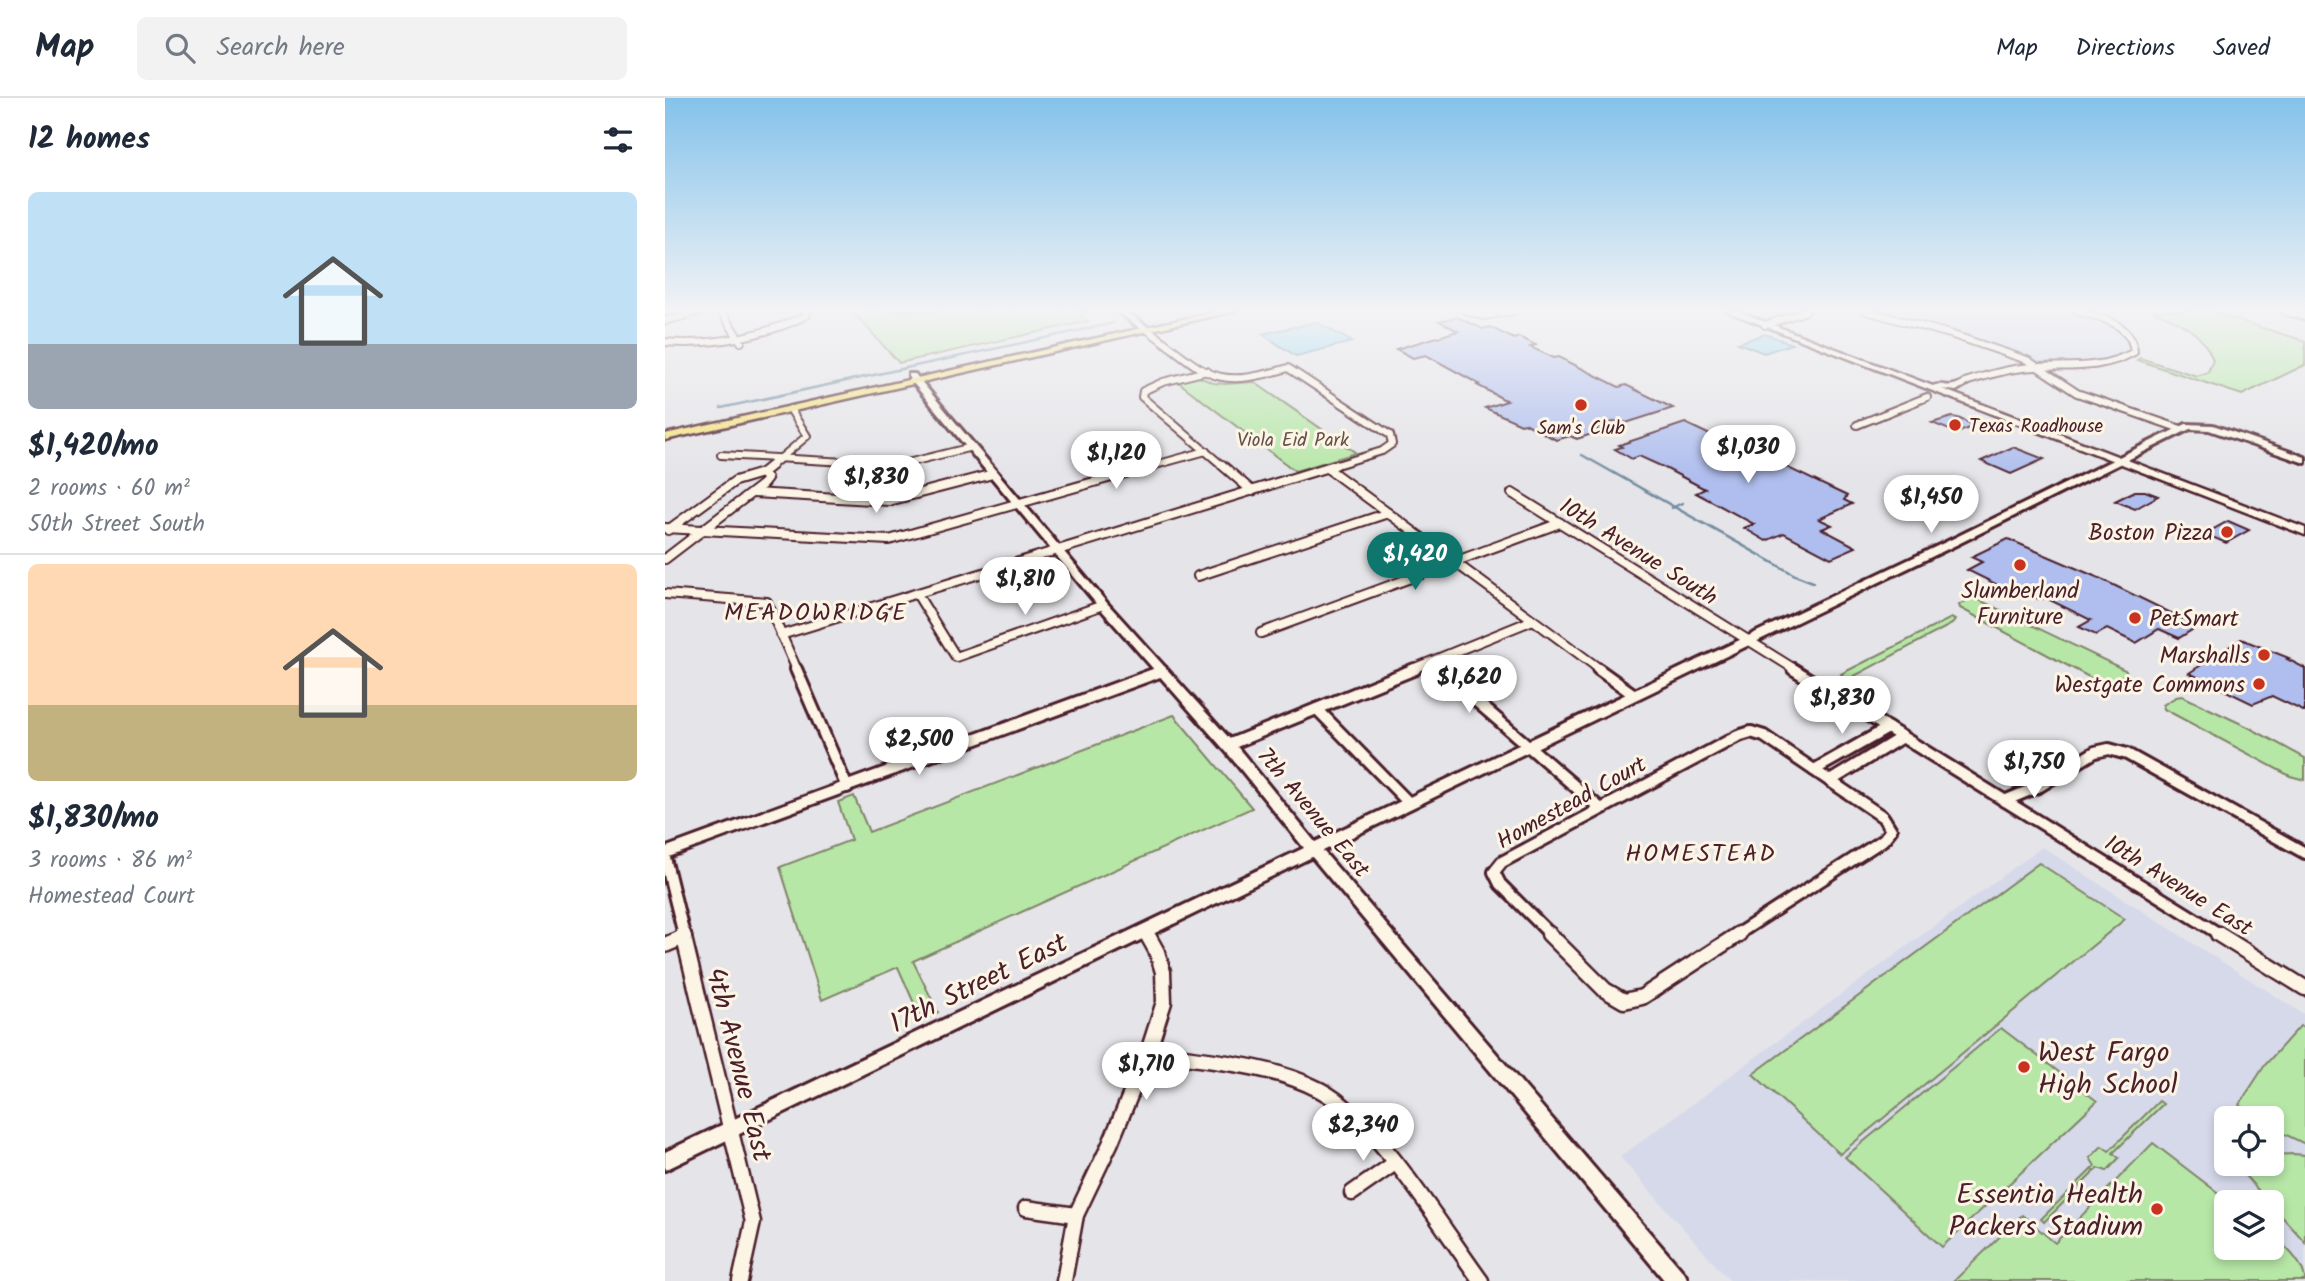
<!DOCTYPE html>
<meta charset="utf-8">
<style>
body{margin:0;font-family:Kalam,sans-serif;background:#f2f2f3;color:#1f2937;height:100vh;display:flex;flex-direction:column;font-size:26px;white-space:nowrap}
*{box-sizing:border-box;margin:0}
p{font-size:23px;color:#747a83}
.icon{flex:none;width:38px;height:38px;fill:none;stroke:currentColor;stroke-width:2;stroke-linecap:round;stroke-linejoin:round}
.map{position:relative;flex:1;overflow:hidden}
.drawer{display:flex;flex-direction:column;background:#fff;width:665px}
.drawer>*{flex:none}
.tools{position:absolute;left:1549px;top:1008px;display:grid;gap:14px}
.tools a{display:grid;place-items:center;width:70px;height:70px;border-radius:10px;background:#fff;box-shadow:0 4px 10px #0003;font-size:35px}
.price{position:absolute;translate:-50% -60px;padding:0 16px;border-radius:24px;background:#fff;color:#222;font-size:23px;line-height:46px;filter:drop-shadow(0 2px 4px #0008)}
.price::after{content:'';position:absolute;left:50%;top:42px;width:21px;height:16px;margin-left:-10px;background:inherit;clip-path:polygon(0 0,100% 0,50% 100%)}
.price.current{background:#0f766e;color:#fff}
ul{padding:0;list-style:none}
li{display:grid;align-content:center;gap:14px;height:371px;padding:0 28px}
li+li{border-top:2px solid #e0e1e3}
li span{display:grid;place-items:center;height:217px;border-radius:10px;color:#555}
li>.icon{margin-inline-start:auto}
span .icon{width:126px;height:126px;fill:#fffc;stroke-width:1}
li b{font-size:30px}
h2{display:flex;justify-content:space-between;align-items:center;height:84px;padding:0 28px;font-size:30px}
header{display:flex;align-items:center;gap:42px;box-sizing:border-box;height:98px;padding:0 35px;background:#fff;border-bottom:2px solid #e0e1e3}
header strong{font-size:33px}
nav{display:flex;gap:38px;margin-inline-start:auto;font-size:24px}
.search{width:490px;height:63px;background:#f2f2f3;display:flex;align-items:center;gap:18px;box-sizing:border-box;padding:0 24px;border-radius:10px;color:#747a83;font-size:26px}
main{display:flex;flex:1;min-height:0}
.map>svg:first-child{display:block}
</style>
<header>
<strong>Map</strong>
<div class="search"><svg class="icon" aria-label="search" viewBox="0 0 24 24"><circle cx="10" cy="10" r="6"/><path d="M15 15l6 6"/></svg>Search here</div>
<nav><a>Map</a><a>Directions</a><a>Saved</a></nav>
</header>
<main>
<section class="drawer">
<h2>12 homes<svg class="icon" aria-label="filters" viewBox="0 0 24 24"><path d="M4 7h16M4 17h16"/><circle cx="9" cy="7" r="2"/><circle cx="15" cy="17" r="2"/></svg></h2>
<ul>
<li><span style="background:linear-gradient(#bfe0f5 70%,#9aa5b1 0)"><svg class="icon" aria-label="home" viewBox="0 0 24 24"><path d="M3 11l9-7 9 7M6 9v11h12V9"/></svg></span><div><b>$1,420/mo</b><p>2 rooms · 60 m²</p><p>50th Street South</p></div></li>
<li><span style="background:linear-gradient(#ffd9b3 65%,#c2b280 0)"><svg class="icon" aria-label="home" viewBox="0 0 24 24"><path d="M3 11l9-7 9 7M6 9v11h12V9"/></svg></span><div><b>$1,830/mo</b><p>3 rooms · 86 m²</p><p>Homestead Court</p></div></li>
</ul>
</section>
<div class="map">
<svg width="1640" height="1183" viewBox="0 0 1640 1183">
<rect width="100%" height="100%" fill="#e5e4e8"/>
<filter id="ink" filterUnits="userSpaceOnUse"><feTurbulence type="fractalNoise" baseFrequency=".0143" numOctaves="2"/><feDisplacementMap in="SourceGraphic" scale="14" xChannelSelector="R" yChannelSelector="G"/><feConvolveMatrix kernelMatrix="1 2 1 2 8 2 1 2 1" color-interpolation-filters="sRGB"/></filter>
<g filter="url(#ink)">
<g fill="#d5d9ea" fill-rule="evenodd">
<polygon points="1209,213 1406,213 1450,229 1465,244 1463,250 1449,259 1382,266 1300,238"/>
<path d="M1377,749L1640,917V1183H1065L955,1059ZM1561,1020H1606V1066H1561ZM1561,1104H1606V1150H1561Z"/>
</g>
<g fill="#b7e7a7" stroke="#808369" stroke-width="2">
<polygon points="187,213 426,213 414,216 423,223 234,265"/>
<path d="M1487,213H1543L1640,243V267L1577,297L1472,262L1475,260L1532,278L1543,274L1548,262C1538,234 1514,223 1487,213Z"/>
<polygon points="532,278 548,285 561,286 589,284 691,355 630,373 512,283"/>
<polygon points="1308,499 1460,572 1463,576 1448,581 1446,587 1437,586 1295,510 1294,507"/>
<polygon points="1286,520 1290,522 1287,526 1184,581 1178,579 1176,576"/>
<polygon points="1517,598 1585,630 1640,660 1640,682 1625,678 1499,611 1498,607 1511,599"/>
<polygon points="509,617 587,710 248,863 273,914 257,923 233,869 157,902 115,769 186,742 173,704 189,698 204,734"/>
<polygon points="1374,765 1460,821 1175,1056 1088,976"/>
<polygon points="1635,928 1640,929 1640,1046 1607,1030 1606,1020 1592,1020 1574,1007 1600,967"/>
<polygon points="1336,930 1432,1003 1277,1149 1180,1059"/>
<polygon points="1494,1003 1498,1006 1448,1055 1454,1060 1442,1073 1433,1070 1379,1124 1376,1121 1430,1068 1425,1060 1437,1048 1444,1053"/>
<path d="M1488,1045L1565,1104H1561V1150H1606L1607,1136C1619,1148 1640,1165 1640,1183H1289L1357,1117L1390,1145Z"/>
<polygon points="1628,1056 1640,1057 1640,1144 1574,1071 1585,1066 1606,1066 1607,1057"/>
</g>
<g fill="#8ed6ef" stroke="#738da1" stroke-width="2">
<polygon points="652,224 687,244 631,258 597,236"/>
<polygon points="1100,236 1127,246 1099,255 1073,245"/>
</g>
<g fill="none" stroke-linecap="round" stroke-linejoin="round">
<g stroke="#738da1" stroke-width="2.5">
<polyline points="56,310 449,225"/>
<polyline points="917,357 1130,477 1148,484"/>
<polyline points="1007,410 1017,405"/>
</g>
</g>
<g fill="#afbeee" stroke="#4a1f2b" stroke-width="2">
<polygon points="792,219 818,231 825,229 849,241 854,239 871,247 865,249 889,260 894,259 954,289 961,287 1008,310 961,325 955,322 929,330 936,333 912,341 905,338 891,342 860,325 856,326 820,310 842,303 812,287 814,286 761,257 748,260 731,251 793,233 774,223"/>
<polygon points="1287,319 1293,320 1310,328 1292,335 1267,325"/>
<polygon points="1020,325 1068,348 1081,343 1102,353 1094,356 1182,398 1179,402 1187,406 1154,421 1167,427 1157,431 1191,449 1166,460 1119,435 1101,443 1079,430 1089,426 1031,395 1040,391 998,369 974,358 967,361 950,351 957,349 954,347"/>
<polygon points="1348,349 1379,361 1346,376 1316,363"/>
<polygon points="1470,393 1480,393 1493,398 1470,411 1450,403"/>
<polygon points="1563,423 1584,432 1561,445 1540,436"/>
<polygon points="1343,441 1434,480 1533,528 1514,540 1494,531 1471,545 1442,531 1431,537 1414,529 1426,522 1381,500 1374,501 1361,495 1355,498 1302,472 1317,464 1306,459"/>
<polygon points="1576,541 1624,560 1622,561 1640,570 1640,614 1607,598 1588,606 1524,575"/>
</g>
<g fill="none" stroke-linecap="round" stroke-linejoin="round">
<defs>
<g id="minor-far3">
<polyline points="56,213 76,244"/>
<polyline points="802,213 818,218 848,213"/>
<polyline points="1201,213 1285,236 1362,262 1412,295 1516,331"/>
<polyline points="1618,213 1640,219"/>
<polyline points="0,223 36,213"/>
<polyline points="1100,227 1141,213"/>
<path d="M483,232C543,276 546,293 623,270L725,337L727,346L717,353L665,369"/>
<path d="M0,244C46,248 100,238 142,217V213"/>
<polyline points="542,273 498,284 478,293 477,299 559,369"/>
<path d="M1300,284C1319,278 1338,272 1358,270C1396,266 1434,274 1469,254C1467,225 1435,219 1412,213"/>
<polyline points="1192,327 1262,299"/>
<polyline points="56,357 234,367 307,349"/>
<polyline points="105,369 142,338 125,311"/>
<polyline points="483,369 541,353"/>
</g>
<g id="minor-far2">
<polyline points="557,367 587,393"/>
<polyline points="662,370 936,572"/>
<polyline points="88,395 224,403 328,376"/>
<polyline points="847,395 1131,572"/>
<polyline points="0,430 224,442 489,367"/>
<polyline points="3,432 70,383 97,375 107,367"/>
<polyline points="0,461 98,386 102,381 97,375"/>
<polyline points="533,478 723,415"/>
<polyline points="0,496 102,504 132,572"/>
<polyline points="252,496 291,559 438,507"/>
<polyline points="596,535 895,425"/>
<polyline points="116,537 670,367"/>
<polyline points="767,564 777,572"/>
<polyline points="745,572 868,522"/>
</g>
<g id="minor-far1">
<polyline points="131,571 182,689"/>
<polyline points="774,571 935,710"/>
<polyline points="933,571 968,596"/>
<polyline points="1128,571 1556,837"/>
<polyline points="652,611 744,705"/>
<polyline points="563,647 750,571"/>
<polyline points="1149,672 1223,630"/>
<polyline points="1165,683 1237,639"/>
<polyline points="1339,703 1375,688 1430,654 1444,651 1462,656 1640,755"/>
<polyline points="0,755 497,573"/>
<polyline points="0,760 19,837"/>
<polyline points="480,833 483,837"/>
<polyline points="886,837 835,786 829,774 837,764 1073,638 1086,634 1099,638 1218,719 1226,732 1218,742 1071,837"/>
</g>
<g id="minor">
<polyline points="18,836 88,1124 75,1183"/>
<polyline points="884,836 940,892 959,903 977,899 1074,836"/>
<polyline points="1553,836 1640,890"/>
<polyline points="0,847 19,839"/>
<path d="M483,954C539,963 604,965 655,992C711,1021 777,1130 816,1183"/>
<polyline points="687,1095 730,1065"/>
<polyline points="361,1110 411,1117"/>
<polyline points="399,1183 411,1117 445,1046 483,954 499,904 498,874 492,854 482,836"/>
</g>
<g id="tertiary">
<polygon points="452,213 461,213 487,232 480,234"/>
<polygon points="244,276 250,276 442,505 574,651 650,744 1285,442 1521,326 1548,327 1640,359 1640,365 1544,332 1525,331 1293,446 658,753 1020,1176 1023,1183 1000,1183 647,759 0,1072 0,1054 639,750 564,657 434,509 244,280"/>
</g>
<path id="secondary" d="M1061,213H1072L1268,288C1275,284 1281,289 1288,287C1295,286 1296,282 1303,282V286L1291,293L1277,291L1640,430V437Z"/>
<polygon id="primary" points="554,213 571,213 0,342 0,336"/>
</defs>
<use href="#minor-far3" stroke="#4a1f2b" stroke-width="10"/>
<use href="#minor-far2" stroke="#4a1f2b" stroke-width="12"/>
<use href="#minor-far1" stroke="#4a1f2b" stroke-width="16"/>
<use href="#minor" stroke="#4a1f2b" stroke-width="19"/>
<use href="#tertiary" stroke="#4a1f2b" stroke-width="6"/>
<use href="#secondary" stroke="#4a1f2b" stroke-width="5"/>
<use href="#primary" stroke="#4a1f2b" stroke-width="5"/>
<use href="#minor-far3" stroke="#fcf5e5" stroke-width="6"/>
<use href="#minor-far2" stroke="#fcf5e5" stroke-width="8"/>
<use href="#minor-far1" stroke="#fcf5e5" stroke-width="10"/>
<use href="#minor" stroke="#fcf5e5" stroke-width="14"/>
<use href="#tertiary" fill="#fcf5e5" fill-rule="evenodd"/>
<use href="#secondary" fill="#fcf5e5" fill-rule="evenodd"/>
<use href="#primary" fill="#f6e281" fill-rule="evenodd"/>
</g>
</g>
<linearGradient id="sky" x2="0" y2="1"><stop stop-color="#84c2eb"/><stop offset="0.56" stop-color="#f3f3f5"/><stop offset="1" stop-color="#f3f3f5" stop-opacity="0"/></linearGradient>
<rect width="1640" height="379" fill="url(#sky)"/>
<g fill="#c8321e" stroke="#fcf5e5" stroke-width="2.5">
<circle cx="916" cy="307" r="7"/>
<circle cx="1290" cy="327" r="7"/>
<circle cx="1562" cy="434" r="7"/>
<circle cx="1355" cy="467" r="7"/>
<circle cx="1470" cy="520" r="7"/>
<circle cx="1599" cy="557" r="7"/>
<circle cx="1594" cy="586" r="7"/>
<circle cx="1359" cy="969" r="7"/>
<circle cx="1492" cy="1111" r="7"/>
</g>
<g text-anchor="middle" stroke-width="6" stroke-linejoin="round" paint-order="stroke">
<g font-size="19" fill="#4a1f2b" stroke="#fcf5e5" text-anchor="start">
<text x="1304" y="334">Texas Roadhouse</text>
<text x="916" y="336" text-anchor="middle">Sam's Club</text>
</g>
<g font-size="19" fill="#65514a" stroke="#fcf5e5">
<text x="628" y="348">Viola Eid Park</text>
</g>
<g font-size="23" fill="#4a1f2b" stroke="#fcf5e5" text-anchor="end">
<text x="1548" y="442">Boston Pizza</text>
<text x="1355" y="500" text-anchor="middle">Slumberland<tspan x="1355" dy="26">Furniture</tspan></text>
<text x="1484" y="528" text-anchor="start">PetSmart</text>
<text x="1585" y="565">Marshalls</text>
<text x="1580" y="594">Westgate Commons</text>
</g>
<g font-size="23" fill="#4a1f2b" stroke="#fcf5e5">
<text transform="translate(974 453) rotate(32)" y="8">10th Avenue South</text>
<text transform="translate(906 704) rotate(-29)" y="8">Homestead Court</text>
<text transform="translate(649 714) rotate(50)" y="8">7th Avenue East</text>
<text transform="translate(1514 787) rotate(32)" y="8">10th Avenue East</text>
</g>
<g font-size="24" letter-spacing="2" fill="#4a1f2b" stroke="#fcf5e5">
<text x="151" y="522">MEADOWRIDGE</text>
<text x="1036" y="763">HOMESTEAD</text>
</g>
<g font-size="28" fill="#4a1f2b" stroke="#fcf5e5">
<text transform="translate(313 884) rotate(-26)" y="10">17th Street East</text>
<text transform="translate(75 966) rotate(76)" y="10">4th Avenue East</text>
</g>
<g font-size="28" fill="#4a1f2b" stroke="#fcf5e5" text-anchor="start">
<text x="1373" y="963">West Fargo<tspan x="1373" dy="32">High School</tspan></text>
<text x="1478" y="1105" text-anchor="end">Essentia Health<tspan x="1478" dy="32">Packers Stadium</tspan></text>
</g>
</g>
</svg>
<div class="tools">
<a><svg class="icon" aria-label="locate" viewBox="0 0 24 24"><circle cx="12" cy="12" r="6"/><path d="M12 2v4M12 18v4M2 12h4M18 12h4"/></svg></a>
<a><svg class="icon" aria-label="layers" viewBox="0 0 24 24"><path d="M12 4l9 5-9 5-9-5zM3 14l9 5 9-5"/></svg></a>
</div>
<b class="price" style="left:1083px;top:387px">$1,030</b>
<b class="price" style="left:451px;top:393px">$1,120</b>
<b class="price" style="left:211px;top:417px">$1,830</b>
<b class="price" style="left:1266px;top:437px">$1,450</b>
<b class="price current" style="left:750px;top:494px">$1,420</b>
<b class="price" style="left:360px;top:519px">$1,810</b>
<b class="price" style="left:804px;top:617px">$1,620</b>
<b class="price" style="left:1177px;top:638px">$1,830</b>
<b class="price" style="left:254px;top:679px">$2,500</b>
<b class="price" style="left:1369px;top:702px">$1,750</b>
<b class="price" style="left:481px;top:1004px">$1,710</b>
<b class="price" style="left:698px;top:1065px">$2,340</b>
</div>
</main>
